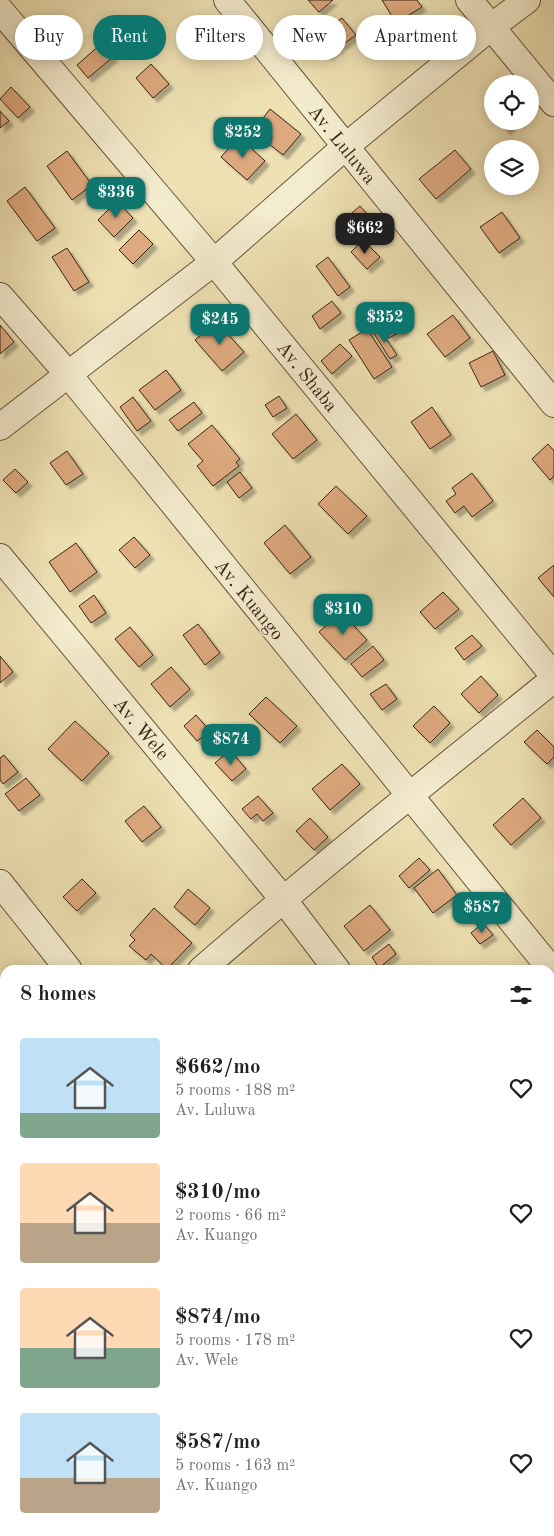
<!DOCTYPE html>
<meta charset="utf-8">
<style>
body{margin:0;font-family:"Old Standard TT",serif;background:#f2f2f2;color:#202124;height:100vh;display:flex;flex-direction:column;font-size:19px;white-space:nowrap}
*{box-sizing:border-box;margin:0}
p{font-size:16px;color:#757577}
.icon{flex:none;width:28px;height:28px;fill:none;stroke:currentColor;stroke-width:2;stroke-linecap:round;stroke-linejoin:round}
.map{position:relative;flex:1;overflow:hidden}
.side{position:absolute;left:0px;top:965px;width:555px;height:571px;display:flex;flex-direction:column;background:#fff;border-radius:15px 15px 0 0;box-shadow:0 2px 12px #0003}
.side>*{flex:none}
.top-card{position:absolute;left:15px;top:15px;width:525px;height:45px;display:flex;gap:10px}
.buttons{position:absolute;left:484px;top:75px;display:grid;gap:10px}
.buttons a{display:grid;place-items:center;width:55px;height:55px;border-radius:50%;background:#fff;box-shadow:0 2px 12px #0003;font-size:25px}
.price{position:absolute;translate:-50% -42px;padding:0 11px;border-radius:10px;background:#0f766e;color:#fff;font-size:16px;line-height:32px;filter:drop-shadow(0 1px 2px #0008)}
.price::after{content:'';position:absolute;left:50%;top:30px;width:15px;height:11px;margin-left:-8px;background:inherit;clip-path:polygon(0 0,100% 0,50% 100%)}
.price.selected{background:#222;color:#fff}
ul{padding:0;list-style:none}
li{display:flex;align-items:center;gap:15px;height:125px;padding:0 20px}
li span{display:grid;place-items:center;flex:none;width:140px;height:100px;border-radius:5px;color:#555}
li>.icon{margin-inline-start:auto}
span .icon{width:60px;height:60px;fill:#fffc;stroke-width:1}
li b{font-size:21px}
h2{display:flex;justify-content:space-between;align-items:center;height:60px;padding:0 20px;font-size:21px}
.chip{padding:0 18px;border-radius:22px;background:#fff;box-shadow:0 2px 12px #0003;font-size:18px;line-height:45px}
.chip.selected{background:#0f766e;color:#fff}
.map>svg:first-child{display:block}
</style>
<div class="map">
<svg width="554" height="1536" viewBox="0 0 554 1536">
<defs>
<filter id="shadow"><feDropShadow dx="4.5" dy="4.5" stdDeviation="1" flood-color="#0004"/></filter>
</defs>
<rect width="100%" height="100%" fill="#eee1b3"/>
<filter id="stains"><feTurbulence type="fractalNoise" baseFrequency=".004" numOctaves="4"/><feColorMatrix values="0 0 0 0 .2 0 0 0 0 .09 0 0 0 0 .02 0 0 0 .5 -.17"/></filter>
<radialGradient id="worn" r=".72"><stop offset=".6" stop-color="#630" stop-opacity="0"/><stop offset="1" stop-color="#630" stop-opacity=".3"/></radialGradient>
<g fill="#dda97e" stroke="#392517" filter="url(#shadow)">
<polygon points="308,0 333,0 319,12"/>
<polygon points="382,0 417,0 422,7 396,23"/>
<polygon points="342,18 356,35 327,56 314,38"/>
<polygon points="203,19 222,38 204,55 186,36"/>
<polygon points="101,44 113,57 88,78 77,65"/>
<polygon points="151,64 169,84 153,98 136,78"/>
<polygon points="11,87 30,107 18,118 0,99"/>
<polygon points="492,101 492,116 485,108"/>
<polygon points="270,109 301,134 283,155 253,131"/>
<polygon points="0,111 9,121 0,128"/>
<polygon points="498,121 516,121 506,130"/>
<polygon points="239,137 265,161 247,180 221,157"/>
<polygon points="455,150 471,169 436,199 419,179"/>
<polygon points="67,151 92,185 72,200 47,166"/>
<polygon points="25,187 55,228 37,241 7,201"/>
<polygon points="117,201 133,218 114,237 98,220"/>
<polygon points="360,206 376,224 354,243 338,225"/>
<polygon points="502,212 520,238 499,253 480,227"/>
<polygon points="139,230 153,244 133,264 119,250"/>
<polygon points="363,240 380,257 367,269 351,252"/>
<polygon points="67,248 89,282 74,291 52,257"/>
<polygon points="328,257 350,287 338,296 316,266"/>
<polygon points="332,301 341,313 320,329 312,316"/>
<polygon points="453,315 470,338 445,357 427,334"/>
<polygon points="398,319 404,330 389,338 384,327"/>
<polygon points="217,322 244,352 222,371 195,340"/>
<polygon points="0,325 14,342 0,354"/>
<polygon points="379,328 397,355 390,359 373,332"/>
<polygon points="367,329 392,367 374,379 349,340"/>
<polygon points="340,344 352,356 332,374 321,361"/>
<polygon points="493,351 505,375 481,387 469,363"/>
<polygon points="166,370 181,390 155,410 139,390"/>
<polygon points="279,396 287,408 273,417 265,405"/>
<polygon points="133,397 151,421 137,431 120,407"/>
<polygon points="194,402 202,413 178,431 169,420"/>
<polygon points="432,407 451,435 430,449 411,422"/>
<polygon points="296,414 317,440 293,459 272,434"/>
<polygon points="212,425 240,459 236,462 239,466 213,486 197,466 203,461 188,444"/>
<polygon points="548,444 554,451 554,476 550,480 532,459"/>
<polygon points="67,451 83,474 66,485 50,463"/>
<polygon points="15,469 28,482 16,493 3,480"/>
<polygon points="240,472 252,488 239,498 227,482"/>
<polygon points="472,473 493,501 472,517 464,506 455,513 446,501 456,494 452,488"/>
<polygon points="336,486 367,516 348,534 318,504"/>
<polygon points="285,525 311,557 290,574 264,543"/>
<polygon points="134,537 150,555 135,568 119,550"/>
<polygon points="76,543 97,572 70,592 49,562"/>
<polygon points="554,565 554,597 538,578"/>
<polygon points="443,592 459,609 435,629 420,612"/>
<polygon points="94,595 106,613 91,623 79,606"/>
<polygon points="341,612 367,640 345,660 319,632"/>
<polygon points="198,624 220,653 205,665 183,635"/>
<polygon points="130,627 153,655 139,667 115,639"/>
<polygon points="472,635 482,646 464,660 455,648"/>
<polygon points="373,646 384,660 362,677 351,664"/>
<polygon points="0,656 13,672 0,683"/>
<polygon points="171,667 190,689 170,707 151,684"/>
<polygon points="481,676 498,695 479,713 461,694"/>
<polygon points="386,684 397,699 382,710 370,694"/>
<polygon points="266,697 297,726 280,743 249,714"/>
<polygon points="434,706 450,723 430,743 413,726"/>
<polygon points="196,715 210,731 197,741 184,726"/>
<polygon points="75,721 109,753 82,781 48,749"/>
<polygon points="537,730 554,747 554,757 547,764 524,742"/>
<polygon points="230,750 246,769 232,781 215,763"/>
<polygon points="4,755 18,772 3,784 0,780 0,758"/>
<polygon points="342,764 360,784 330,810 312,789"/>
<polygon points="26,778 40,795 19,811 5,794"/>
<polygon points="258,796 273,813 263,821 257,814 251,819 242,809"/>
<polygon points="523,798 541,818 511,845 493,825"/>
<polygon points="144,806 161,827 142,842 125,821"/>
<polygon points="310,818 328,837 314,850 296,831"/>
<polygon points="419,858 430,870 409,888 399,876"/>
<polygon points="438,869 457,895 433,913 414,888"/>
<polygon points="82,879 96,893 77,911 63,897"/>
<polygon points="188,889 210,908 195,925 174,907"/>
<polygon points="370,905 390,930 364,951 344,926"/>
<polygon points="154,908 192,943 167,969 151,954 146,960 129,946 135,940 130,935"/>
<polygon points="483,923 493,935 480,944 471,933"/>
<polygon points="389,944 396,954 379,968 372,957"/>
<polygon points="5,1069 5,1099 0,1095 0,1074"/>
<polygon points="554,1148 554,1163 550,1157 550,1151"/>
<polygon points="550,1166 554,1171 554,1190 550,1186"/>
<polygon points="0,1434 5,1437 5,1471 0,1467"/>
<polygon points="64,1531 93,1531 90,1536 61,1536"/>
<polygon points="168,1531 178,1531 186,1536 165,1536"/>
</g>
<g fill="none" stroke-linecap="round" stroke-linejoin="round">
<defs>
<g id="minor">
<polyline points="227,0 554,404"/>
<polyline points="469,0 554,103"/>
<polyline points="0,10 214,262 554,676"/>
<polyline points="0,296 68,374 554,973"/>
<polyline points="0,427 214,262 345,147 491,27 527,0"/>
<polyline points="0,557 283,899 337,970"/>
<polyline points="0,883 69,970"/>
<path d="M201,970C316,870 435,775 554,679"/>
<polyline points="0,1149 5,1156"/>
<polyline points="550,1251 554,1256"/>
<polyline points="550,1460 554,1455"/>
<polyline points="293,1531 297,1536"/>
<polyline points="504,1531 508,1536"/>
</g>
</defs>
<use href="#minor" stroke="#66543e" stroke-width="28"/>
<use href="#minor" stroke="#f4ecce" stroke-width="26"/>
</g>
<g text-anchor="middle" stroke-width="4" stroke-linejoin="round" paint-order="stroke">
<g font-size="19" fill="#392517" stroke="#f4ecce">
<text transform="translate(343 144) rotate(51)" y="7">Av. Luluwa</text>
<text transform="translate(308 376) rotate(51)" y="7">Av. Shaba</text>
<text transform="translate(250 599) rotate(51)" y="7">Av. Kuango</text>
<text transform="translate(142 728) rotate(50)" y="7">Av. Wele</text>
</g>
</g>
<rect width="100%" height="100%" filter="url(#stains)"/>
<rect width="100%" height="100%" fill="url(#worn)"/>
</svg>
<div class="buttons">
<a><svg class="icon" aria-label="locate" viewBox="0 0 24 24"><circle cx="12" cy="12" r="6"/><path d="M12 2v4M12 18v4M2 12h4M18 12h4"/></svg></a>
<a><svg class="icon" aria-label="layers" viewBox="0 0 24 24"><path d="M12 4l9 5-9 5-9-5zM3 14l9 5 9-5"/></svg></a>
</div>
<b class="price" style="left:243px;top:159px">$252</b>
<b class="price" style="left:116px;top:219px">$336</b>
<b class="price selected" style="left:365px;top:255px">$662</b>
<b class="price" style="left:385px;top:344px">$352</b>
<b class="price" style="left:220px;top:346px">$245</b>
<b class="price" style="left:343px;top:636px">$310</b>
<b class="price" style="left:231px;top:766px">$874</b>
<b class="price" style="left:482px;top:934px">$587</b>
<div class="top-card">
<a class="chip">Buy</a>
<a class="chip selected">Rent</a>
<a class="chip">Filters</a>
<a class="chip">New</a>
<a class="chip">Apartment</a>
</div>
<section class="side">
<h2>8 homes<svg class="icon" aria-label="filters" viewBox="0 0 24 24"><path d="M4 7h16M4 17h16"/><circle cx="9" cy="7" r="2"/><circle cx="15" cy="17" r="2"/></svg></h2>
<ul>
<li><span style="background:linear-gradient(#bfe0f5 75%,#7fa58c 0)"><svg class="icon" aria-label="home" viewBox="0 0 24 24"><path d="M3 11l9-7 9 7M6 9v11h12V9"/></svg></span><div><b>$662/mo</b><p>5 rooms · 188 m²</p><p>Av. Luluwa</p></div><svg class="icon" aria-label="heart" viewBox="0 0 24 24"><path d="M12 20l-8-8c-3-5 5-10 8-4 3-6 11-1 8 4z"/></svg></li>
<li><span style="background:linear-gradient(#ffd9b3 60%,#b9a48a 0)"><svg class="icon" aria-label="home" viewBox="0 0 24 24"><path d="M3 11l9-7 9 7M6 9v11h12V9"/></svg></span><div><b>$310/mo</b><p>2 rooms · 66 m²</p><p>Av. Kuango</p></div><svg class="icon" aria-label="heart" viewBox="0 0 24 24"><path d="M12 20l-8-8c-3-5 5-10 8-4 3-6 11-1 8 4z"/></svg></li>
<li><span style="background:linear-gradient(#ffd9b3 60%,#7fa58c 0)"><svg class="icon" aria-label="home" viewBox="0 0 24 24"><path d="M3 11l9-7 9 7M6 9v11h12V9"/></svg></span><div><b>$874/mo</b><p>5 rooms · 178 m²</p><p>Av. Wele</p></div><svg class="icon" aria-label="heart" viewBox="0 0 24 24"><path d="M12 20l-8-8c-3-5 5-10 8-4 3-6 11-1 8 4z"/></svg></li>
<li><span style="background:linear-gradient(#bfe0f5 65%,#b9a48a 0)"><svg class="icon" aria-label="home" viewBox="0 0 24 24"><path d="M3 11l9-7 9 7M6 9v11h12V9"/></svg></span><div><b>$587/mo</b><p>5 rooms · 163 m²</p><p>Av. Kuango</p></div><svg class="icon" aria-label="heart" viewBox="0 0 24 24"><path d="M12 20l-8-8c-3-5 5-10 8-4 3-6 11-1 8 4z"/></svg></li>
</ul>
</section>
</div>
